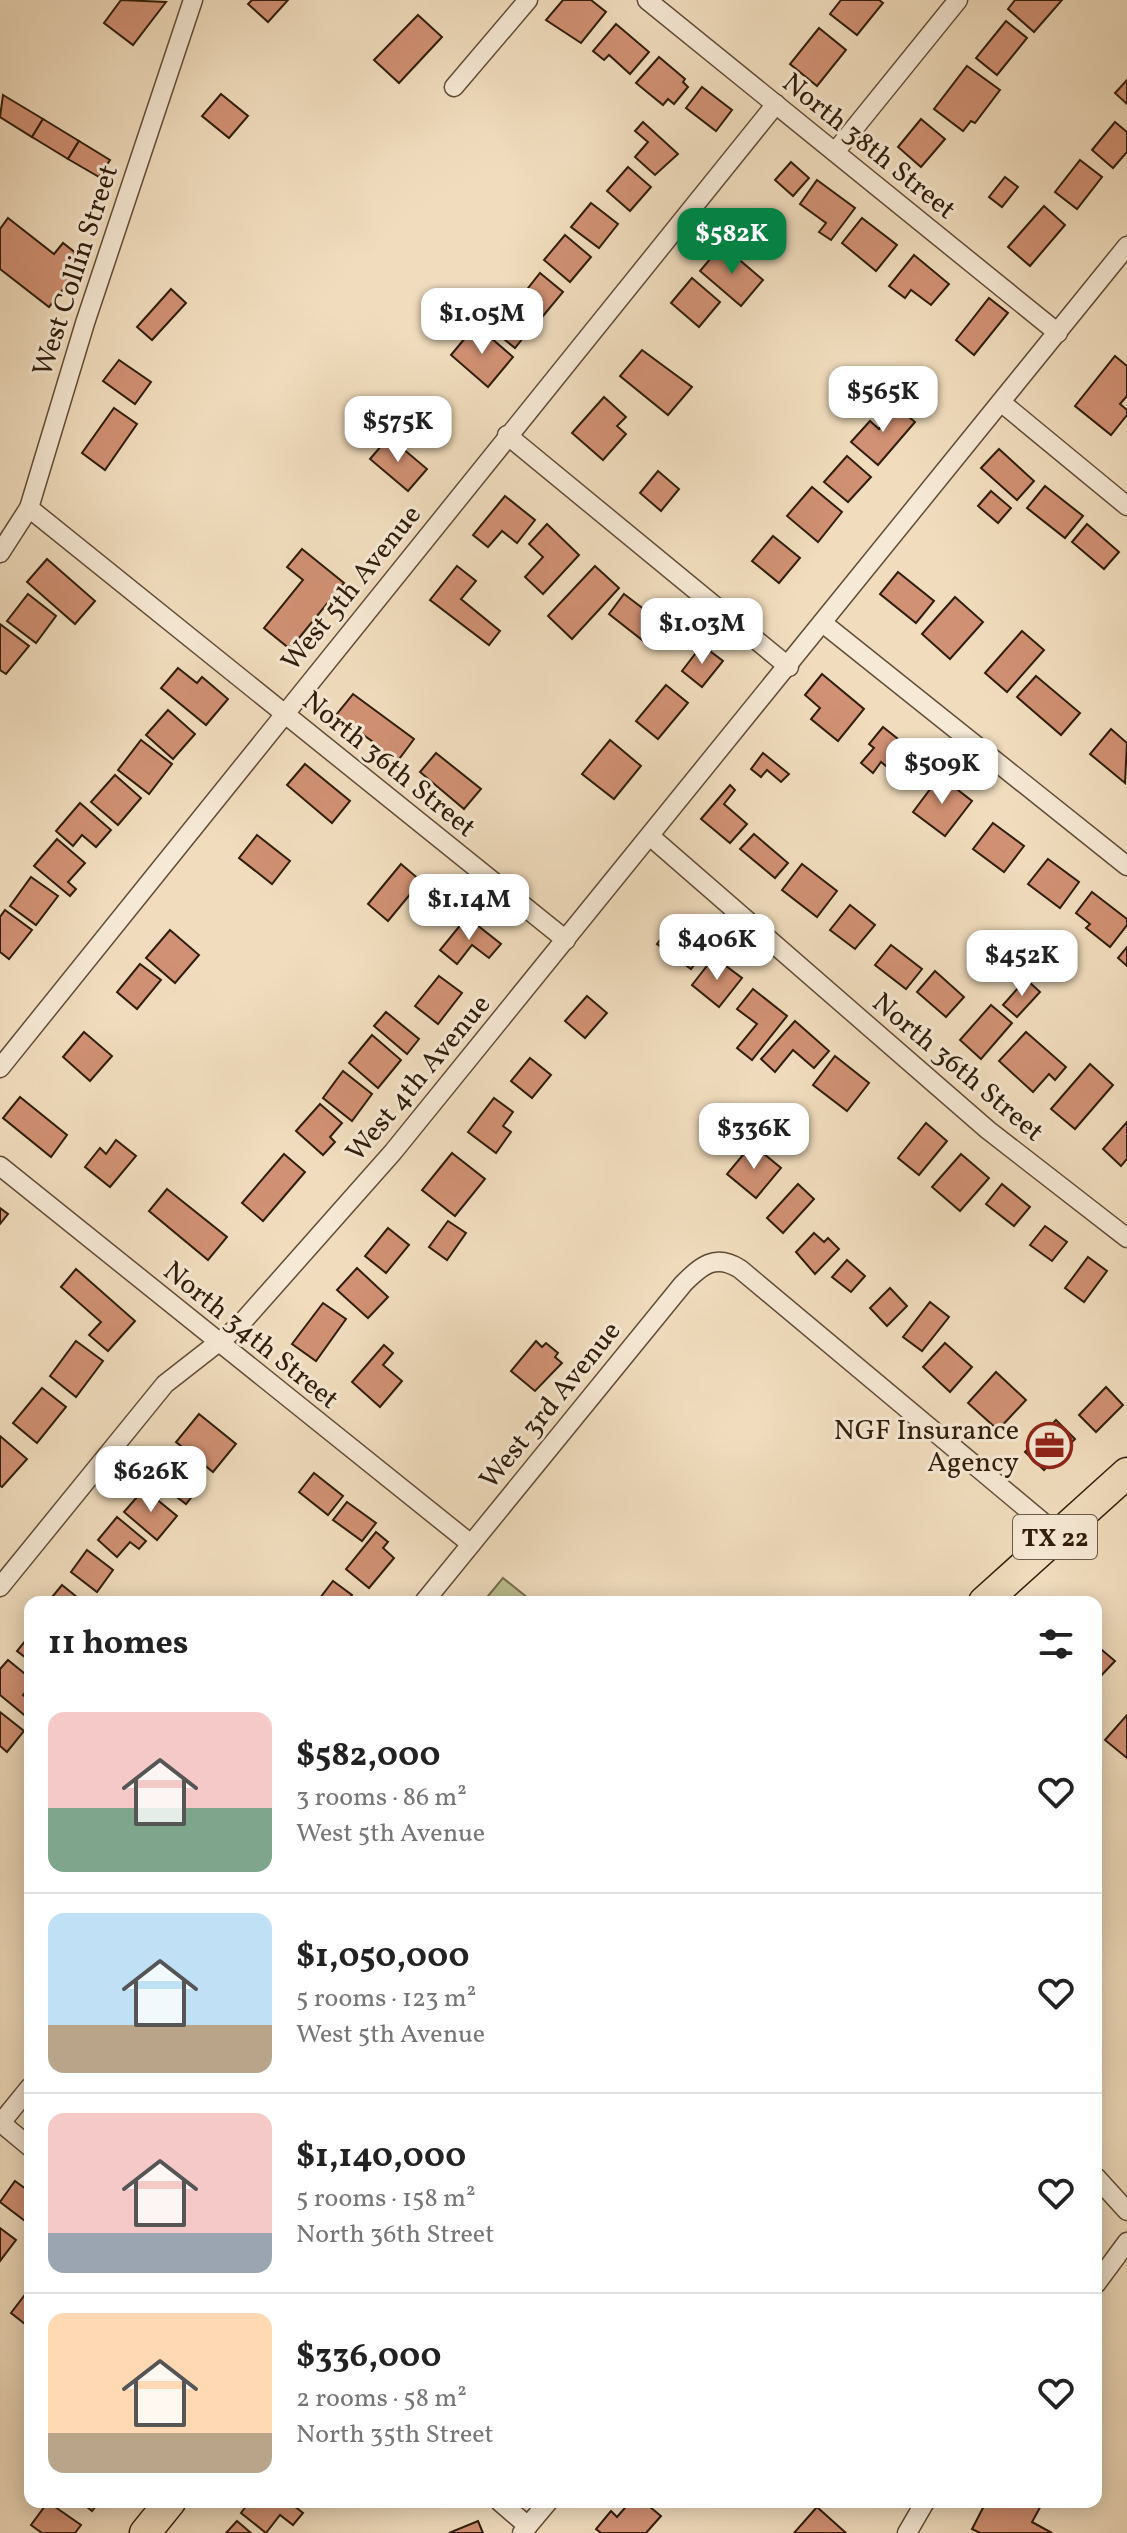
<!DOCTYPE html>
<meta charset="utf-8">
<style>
body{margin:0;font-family:Vollkorn,serif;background:#f6f6f6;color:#222;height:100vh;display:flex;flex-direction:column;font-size:30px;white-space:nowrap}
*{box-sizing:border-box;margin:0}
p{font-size:26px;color:#767676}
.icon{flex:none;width:44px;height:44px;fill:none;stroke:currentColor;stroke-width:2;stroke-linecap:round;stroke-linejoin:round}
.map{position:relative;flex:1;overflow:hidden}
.side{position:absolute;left:24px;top:1596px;width:1078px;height:912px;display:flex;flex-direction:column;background:#fff;border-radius:16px;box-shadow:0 4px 20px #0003}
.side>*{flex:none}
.price{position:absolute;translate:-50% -68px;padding:0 18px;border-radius:16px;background:#fff;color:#222;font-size:26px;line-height:52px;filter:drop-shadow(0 2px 4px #0008)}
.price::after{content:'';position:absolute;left:50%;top:48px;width:24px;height:18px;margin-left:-12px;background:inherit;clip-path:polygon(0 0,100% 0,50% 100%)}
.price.on{background:#0b8043;color:#fff}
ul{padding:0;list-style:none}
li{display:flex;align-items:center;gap:24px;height:200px;padding:0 24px}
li+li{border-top:2px solid #e0e0e0}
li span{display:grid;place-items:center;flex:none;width:224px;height:160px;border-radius:16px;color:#555}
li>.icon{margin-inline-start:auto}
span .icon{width:96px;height:96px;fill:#fffc;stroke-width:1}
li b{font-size:34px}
h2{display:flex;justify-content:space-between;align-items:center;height:96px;padding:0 24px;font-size:34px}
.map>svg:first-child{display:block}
</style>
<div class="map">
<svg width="1127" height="2533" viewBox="0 0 1127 2533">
<rect width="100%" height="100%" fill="#f1ddbe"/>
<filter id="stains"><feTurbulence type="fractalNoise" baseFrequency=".0025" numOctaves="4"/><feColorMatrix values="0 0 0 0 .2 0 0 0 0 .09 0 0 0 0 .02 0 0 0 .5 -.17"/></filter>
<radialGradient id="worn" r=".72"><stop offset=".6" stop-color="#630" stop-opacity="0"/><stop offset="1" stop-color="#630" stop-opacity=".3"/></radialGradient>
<polygon fill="#bec08f" stroke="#786e4d" stroke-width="2" points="503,1578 533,1602 483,1602"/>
<g fill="#d19174" stroke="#311d0b" stroke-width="2">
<polygon points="121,0 166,2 133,45 104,23"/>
<polygon points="252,0 288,0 268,22 248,4"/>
<polygon points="563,0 591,0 606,12 581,43 546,20"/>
<polygon points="841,0 879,0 883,3 857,35 830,14"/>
<polygon points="1015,0 1062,0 1034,32 1008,9"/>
<polygon points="418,15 442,37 399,83 374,60"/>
<polygon points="1006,21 1027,38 997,75 976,58"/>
<polygon points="616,24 649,52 630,74 609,55 604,60 593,51"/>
<polygon points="819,28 846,50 817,86 790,64"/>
<polygon points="659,57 685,79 683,82 688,87 674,104 668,99 663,105 636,83"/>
<polygon points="967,66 1000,90 975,123 971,121 963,131 934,109"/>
<polygon points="1127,80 1127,104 1115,93"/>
<polygon points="702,87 732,110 716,131 686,108"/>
<polygon points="221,94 248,116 229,138 202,116"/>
<polygon points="3,95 43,119 32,137 0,117"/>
<polygon points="43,119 79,141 68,159 32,137"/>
<polygon points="921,119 945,139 921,167 898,147"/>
<polygon points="643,122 678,154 655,175 635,157 648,142 635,131"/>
<polygon points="1115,122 1127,132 1127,152 1113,168 1092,150"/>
<polygon points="79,141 110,160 99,177 68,159"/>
<polygon points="1080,160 1102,177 1077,209 1055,192"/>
<polygon points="791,162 809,178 793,196 775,180"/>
<polygon points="628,167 651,187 630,211 607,191"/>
<polygon points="1005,177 1018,187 1002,207 989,197"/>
<polygon points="817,180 855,208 831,240 819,232 826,223 800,204"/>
<polygon points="591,203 618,224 599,248 571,227"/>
<polygon points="1044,206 1065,225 1030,266 1008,247"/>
<polygon points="8,218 54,254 63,243 86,261 49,307 0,269 0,229"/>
<polygon points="862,218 897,245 876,271 842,243"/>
<polygon points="565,235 591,257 570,282 544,260"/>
<polygon points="722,245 763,280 741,306 700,271"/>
<polygon points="914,255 949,284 931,305 911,290 905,298 889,286"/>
<polygon points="540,273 563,292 543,316 521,297"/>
<polygon points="692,278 720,302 699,327 671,303"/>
<polygon points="171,289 186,303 152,340 137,327"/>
<polygon points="989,298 1008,313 974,355 956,340"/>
<polygon points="504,300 534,324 515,348 485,324"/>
<polygon points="476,325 513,357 488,387 451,355"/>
<polygon points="642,350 692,387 668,415 620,376"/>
<polygon points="1115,356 1127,366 1127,396 1120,404 1127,410 1127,415 1111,435 1075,406"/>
<polygon points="119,360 151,382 135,404 103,381"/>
<polygon points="604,397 626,417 617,426 626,434 603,460 572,433"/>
<polygon points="888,399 915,422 878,465 851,442 870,421 879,429 891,416 881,407"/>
<polygon points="114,408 137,424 105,470 82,453"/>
<polygon points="389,437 427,469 408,491 370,459"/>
<polygon points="999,449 1034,481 1017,500 981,468"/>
<polygon points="847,456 871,477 848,502 824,482"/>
<polygon points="658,471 679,489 661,511 640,493"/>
<polygon points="1045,486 1083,516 1065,538 1027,508"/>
<polygon points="812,487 842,512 818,542 787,516"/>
<polygon points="991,491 1011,508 998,523 978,506"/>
<polygon points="505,496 535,520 517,543 502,531 488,547 473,535"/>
<polygon points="547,524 579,555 543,594 525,577 543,557 529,544"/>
<polygon points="1087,524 1119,552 1104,569 1072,542"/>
<polygon points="773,536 800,558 779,583 752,561"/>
<polygon points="302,549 344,583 290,649 264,628 303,580 287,567"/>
<polygon points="47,559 95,601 75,624 27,582"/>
<polygon points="457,566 476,581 461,599 500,631 489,645 430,600"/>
<polygon points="595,566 619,588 572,639 548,616"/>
<polygon points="898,572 934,601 916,623 880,594"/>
<polygon points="28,594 56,616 36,643 7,621"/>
<polygon points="624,594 662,623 646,643 609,614"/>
<polygon points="955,597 983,622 950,659 922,634"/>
<polygon points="0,624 29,646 6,674 0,670"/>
<polygon points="1022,631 1044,650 1007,692 985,673"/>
<polygon points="702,645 723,661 702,687 682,671"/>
<polygon points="178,668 197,683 202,677 228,699 206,725 161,688"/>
<polygon points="822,674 864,709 838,741 811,719 820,708 805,695"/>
<polygon points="1036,676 1080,713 1061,735 1017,697"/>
<polygon points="666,685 688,703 658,739 636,721"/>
<polygon points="353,694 414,739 391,770 373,757 380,747 336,715"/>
<polygon points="168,710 195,734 173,759 146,735"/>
<polygon points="883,727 927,762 909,785 881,762 873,773 861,763 874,748 869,744"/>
<polygon points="1111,729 1127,743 1125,783 1090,754"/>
<polygon points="141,740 172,764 149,794 118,770"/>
<polygon points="610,740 641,766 614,799 582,774"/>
<polygon points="436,753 481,789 464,809 420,772"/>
<polygon points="763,753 789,774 781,782 767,770 761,777 751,769"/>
<polygon points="305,764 350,801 332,823 287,785"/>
<polygon points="115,775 141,798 118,825 91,802"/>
<polygon points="940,776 972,801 945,836 913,812"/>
<polygon points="730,785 735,790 724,804 747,824 730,843 701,819"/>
<polygon points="80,803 111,830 96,847 82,835 73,846 56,831"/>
<polygon points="993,823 1024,846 1004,872 973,849"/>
<polygon points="754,834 788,863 775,878 740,849"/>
<polygon points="257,835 290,861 272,884 239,858"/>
<polygon points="57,839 85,863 68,882 76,889 70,896 34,866"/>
<polygon points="1048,859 1079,882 1060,908 1028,884"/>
<polygon points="401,864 421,881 388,921 368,904"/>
<polygon points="802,864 837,891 817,917 782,890"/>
<polygon points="31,877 58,896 36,925 10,906"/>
<polygon points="1092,892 1127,919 1127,925 1110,947 1086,928 1090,924 1076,913"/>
<polygon points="850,905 875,925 855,949 830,930"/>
<polygon points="5,910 32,930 9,959 0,952 0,917"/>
<polygon points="467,917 501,944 489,958 472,945 457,964 440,950"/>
<polygon points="672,925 706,949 691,969 657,944"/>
<polygon points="170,930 199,955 175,983 146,958"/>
<polygon points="891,945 922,969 906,989 875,965"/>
<polygon points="1127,947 1127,966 1118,958"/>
<polygon points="714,957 742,978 719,1007 692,985"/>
<polygon points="140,964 161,980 137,1009 117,992"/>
<polygon points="935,971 964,997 946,1017 917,992"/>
<polygon points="439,976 462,993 438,1024 415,1006"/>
<polygon points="1026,979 1040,992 1017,1017 1003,1005"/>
<polygon points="753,989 787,1016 752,1060 737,1048 757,1024 737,1009"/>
<polygon points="587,996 607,1013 585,1038 565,1021"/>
<polygon points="991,1005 1012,1023 981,1059 960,1040"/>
<polygon points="386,1012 419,1039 407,1054 374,1026"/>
<polygon points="795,1021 829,1051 814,1068 793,1050 775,1072 761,1059"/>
<polygon points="84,1032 112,1056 90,1081 63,1057"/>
<polygon points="1026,1032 1066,1067 1055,1080 1049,1074 1033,1092 999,1061"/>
<polygon points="372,1035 401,1060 378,1088 349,1063"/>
<polygon points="835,1056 869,1083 847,1111 813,1085"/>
<polygon points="530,1058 551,1075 532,1098 511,1081"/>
<polygon points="1090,1064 1113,1085 1075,1129 1051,1109"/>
<polygon points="343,1071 372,1094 352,1121 323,1098"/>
<polygon points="20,1097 67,1135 51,1157 3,1118"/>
<polygon points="494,1098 513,1112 503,1126 511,1132 496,1153 468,1132"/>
<polygon points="320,1104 342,1123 330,1137 335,1142 323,1155 296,1131"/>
<polygon points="1127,1122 1127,1159 1121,1166 1103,1149"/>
<polygon points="926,1123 947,1141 919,1175 898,1158"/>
<polygon points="116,1140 136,1156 110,1187 85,1167 100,1148 106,1154"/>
<polygon points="752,1144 781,1168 756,1198 727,1174"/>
<polygon points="452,1153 485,1179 455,1216 422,1190"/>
<polygon points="284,1154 305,1172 263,1221 242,1203"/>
<polygon points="961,1154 989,1178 960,1211 932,1187"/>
<polygon points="798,1184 814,1199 783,1233 767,1218"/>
<polygon points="1002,1184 1030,1207 1014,1226 986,1204"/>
<polygon points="167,1189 227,1237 208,1260 149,1211"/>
<polygon points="0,1208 8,1214 0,1224"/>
<polygon points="448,1221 466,1233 447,1260 429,1247"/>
<polygon points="1045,1226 1067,1242 1052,1261 1030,1245"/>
<polygon points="388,1228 409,1245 386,1273 365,1256"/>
<polygon points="814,1233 824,1242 828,1238 839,1249 815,1274 796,1252"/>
<polygon points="1088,1257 1107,1271 1084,1302 1065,1288"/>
<polygon points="847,1260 865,1276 851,1292 832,1277"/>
<polygon points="357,1268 388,1297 368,1318 337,1290"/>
<polygon points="76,1269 135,1321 108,1351 89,1335 101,1322 61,1287"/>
<polygon points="890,1288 907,1306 887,1326 870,1308"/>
<polygon points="930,1302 949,1317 922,1351 903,1337"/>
<polygon points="323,1303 346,1319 316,1361 292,1344"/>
<polygon points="76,1341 103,1361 76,1397 50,1376"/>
<polygon points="536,1341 542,1347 546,1343 558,1353 555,1357 562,1363 535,1391 511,1371"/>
<polygon points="945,1343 972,1367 950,1392 923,1367"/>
<polygon points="384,1345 393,1353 383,1365 402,1381 380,1407 352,1382"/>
<polygon points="996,1372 1026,1400 998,1430 968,1403"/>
<polygon points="1106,1387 1123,1405 1096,1432 1079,1415"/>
<polygon points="42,1388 66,1407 37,1443 13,1423"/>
<polygon points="199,1414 236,1444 213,1472 176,1442"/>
<polygon points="1056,1420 1075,1439 1044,1470 1025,1452"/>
<polygon points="0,1436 27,1459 2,1487 0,1486"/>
<polygon points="171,1453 205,1480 186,1504 151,1477"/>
<polygon points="314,1473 343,1496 328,1515 299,1492"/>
<polygon points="144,1489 177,1516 157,1540 124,1512"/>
<polygon points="347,1502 376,1523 362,1541 333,1520"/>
<polygon points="117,1517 146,1541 139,1549 130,1542 117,1557 98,1540"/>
<polygon points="376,1532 388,1542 383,1548 394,1558 369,1588 346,1569"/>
<polygon points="87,1550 113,1570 97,1592 71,1572"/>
<polygon points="333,1581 352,1595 346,1602 317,1602"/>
<polygon points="62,1585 83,1602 48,1602"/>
<polygon points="30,1635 30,1661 17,1651"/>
<polygon points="1096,1645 1115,1661 1096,1681"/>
<polygon points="8,1660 30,1678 30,1686 23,1695 30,1701 28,1718 0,1695 0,1669"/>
<polygon points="0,1712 24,1731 7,1752 0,1746"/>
<polygon points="1127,1715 1127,1758 1105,1740"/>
<polygon points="15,2181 30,2192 29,2224 0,2202"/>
<polygon points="0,2228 16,2240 0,2261"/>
<polygon points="24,2296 30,2301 30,2328 11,2313"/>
<polygon points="48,2502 81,2525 75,2533 42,2533 31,2525"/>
<polygon points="81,2502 99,2502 92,2511"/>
<polygon points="249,2502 289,2502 303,2513 293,2525 280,2515 266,2533 241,2513"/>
<polygon points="630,2502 644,2502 661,2516 646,2533 601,2533 596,2529 611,2511 617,2517"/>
<polygon points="986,2502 1043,2502 1032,2522 1052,2533 980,2533 972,2529"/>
<polygon points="817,2507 846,2533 794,2533"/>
<polygon points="237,2521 251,2533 226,2533"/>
<polygon points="478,2521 483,2533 449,2533"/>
</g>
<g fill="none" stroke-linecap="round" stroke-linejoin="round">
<defs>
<g id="minor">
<polyline points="647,0 1058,333"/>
<polyline points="454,87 528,0"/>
<polyline points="835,152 958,0"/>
<polyline points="1002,403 1127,506"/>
<polyline points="507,435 789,667"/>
<polyline points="29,508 566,940"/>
<polyline points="0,553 29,508 85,323 193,0"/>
<polyline points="824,624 1127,866"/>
<polyline points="651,837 988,1130 1127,1238"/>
<polyline points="0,1068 776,104"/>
<polyline points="0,1166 471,1544"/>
<polyline points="0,1587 165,1384 238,1327 393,1152 1127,246"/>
<path d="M424,1602L683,1284C701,1266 715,1253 740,1269L1057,1534"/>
<polyline points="1,2123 30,2147"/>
<polyline points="0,2124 30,2087"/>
<polyline points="1096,2177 1127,2211"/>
<polyline points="1096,2284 1127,2242"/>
<polyline points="500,2502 528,2526"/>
<polyline points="522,2533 548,2502"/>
<polyline points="907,2533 925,2502"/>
</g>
<g id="primary">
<polyline points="984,1602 1127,1473"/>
<polyline points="145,2533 170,2502"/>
</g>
</defs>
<use href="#minor" stroke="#614d38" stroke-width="21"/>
<use href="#primary" stroke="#311d0b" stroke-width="33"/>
<use href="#minor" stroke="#f6e9d5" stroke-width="18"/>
<use href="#primary" stroke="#f1ddbe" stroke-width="30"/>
</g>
<defs>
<symbol id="office-ring" viewBox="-11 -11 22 22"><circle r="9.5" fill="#f6e9d5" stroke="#8f2418" stroke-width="1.5"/><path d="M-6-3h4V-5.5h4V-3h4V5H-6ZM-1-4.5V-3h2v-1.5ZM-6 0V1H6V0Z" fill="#8f2418"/></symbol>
</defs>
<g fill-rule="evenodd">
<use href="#office-ring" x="1024" y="1420" width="51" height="51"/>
</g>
<g text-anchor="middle" stroke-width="6" stroke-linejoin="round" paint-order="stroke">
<rect fill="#f6e9d5" stroke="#6c5a48" stroke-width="2" x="1013" y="1515" width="84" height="44" rx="6"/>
<g font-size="26" font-weight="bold" fill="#311d0b">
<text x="1055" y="1546">TX 22</text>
</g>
<g font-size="28" fill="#311d0b" stroke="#f6e9d5">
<text transform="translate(870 145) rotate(39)" y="10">North 38th Street</text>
<text transform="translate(74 270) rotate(-72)" y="10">West Collin Street</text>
<text transform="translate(350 587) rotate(-51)" y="10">West 5th Avenue</text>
<text transform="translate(390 763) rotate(39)" y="10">North 36th Street</text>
<text transform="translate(959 1066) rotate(40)" y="10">North 36th Street</text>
<text transform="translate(417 1077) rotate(-50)" y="10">West 4th Avenue</text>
<text transform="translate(252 1334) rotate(39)" y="10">North 34th Street</text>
<text transform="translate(549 1404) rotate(-51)" y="10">West 3rd Avenue</text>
</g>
<g font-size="28" fill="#311d0b" stroke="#f6e9d5" text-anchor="end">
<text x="1019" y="1439">NGF Insurance<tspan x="1019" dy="32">Agency</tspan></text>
</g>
</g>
<rect width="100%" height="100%" filter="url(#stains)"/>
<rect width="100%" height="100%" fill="url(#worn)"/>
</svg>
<b class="price on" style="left:732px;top:276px">$582K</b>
<b class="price" style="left:482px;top:356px">$1.05M</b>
<b class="price" style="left:883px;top:434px">$565K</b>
<b class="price" style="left:398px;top:464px">$575K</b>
<b class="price" style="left:702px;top:666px">$1.03M</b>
<b class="price" style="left:942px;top:806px">$509K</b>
<b class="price" style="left:469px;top:942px">$1.14M</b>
<b class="price" style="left:717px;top:982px">$406K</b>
<b class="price" style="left:1022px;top:998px">$452K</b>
<b class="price" style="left:754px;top:1171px">$336K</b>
<b class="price" style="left:151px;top:1514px">$626K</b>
<section class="side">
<h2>11 homes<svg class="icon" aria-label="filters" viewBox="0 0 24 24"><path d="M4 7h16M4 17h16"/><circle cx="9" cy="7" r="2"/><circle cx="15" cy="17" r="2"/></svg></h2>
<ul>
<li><span style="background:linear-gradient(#f6c9c9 60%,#7fa58c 0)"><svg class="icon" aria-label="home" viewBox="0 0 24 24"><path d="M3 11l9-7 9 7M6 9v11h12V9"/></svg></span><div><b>$582,000</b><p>3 rooms · 86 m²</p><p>West 5th Avenue</p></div><svg class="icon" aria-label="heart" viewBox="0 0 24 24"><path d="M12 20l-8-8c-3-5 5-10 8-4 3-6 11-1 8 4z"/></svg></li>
<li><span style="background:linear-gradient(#bfe0f5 70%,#b9a48a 0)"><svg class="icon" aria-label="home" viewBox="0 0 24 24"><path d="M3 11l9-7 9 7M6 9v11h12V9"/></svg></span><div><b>$1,050,000</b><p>5 rooms · 123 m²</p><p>West 5th Avenue</p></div><svg class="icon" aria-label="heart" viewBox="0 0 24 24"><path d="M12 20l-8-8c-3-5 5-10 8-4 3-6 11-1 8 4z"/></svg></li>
<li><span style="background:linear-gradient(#f6c9c9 75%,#9aa5b1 0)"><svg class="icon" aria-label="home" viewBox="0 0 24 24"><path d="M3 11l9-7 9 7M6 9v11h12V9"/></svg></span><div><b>$1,140,000</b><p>5 rooms · 158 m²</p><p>North 36th Street</p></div><svg class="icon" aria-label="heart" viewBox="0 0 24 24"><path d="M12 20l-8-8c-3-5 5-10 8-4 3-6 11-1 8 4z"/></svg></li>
<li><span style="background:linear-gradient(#ffd9b3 75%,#b9a48a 0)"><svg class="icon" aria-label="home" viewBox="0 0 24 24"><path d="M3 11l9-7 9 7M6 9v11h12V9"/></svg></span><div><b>$336,000</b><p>2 rooms · 58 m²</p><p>North 35th Street</p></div><svg class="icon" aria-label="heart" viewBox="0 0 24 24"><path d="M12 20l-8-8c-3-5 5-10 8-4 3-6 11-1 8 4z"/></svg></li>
</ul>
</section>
</div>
